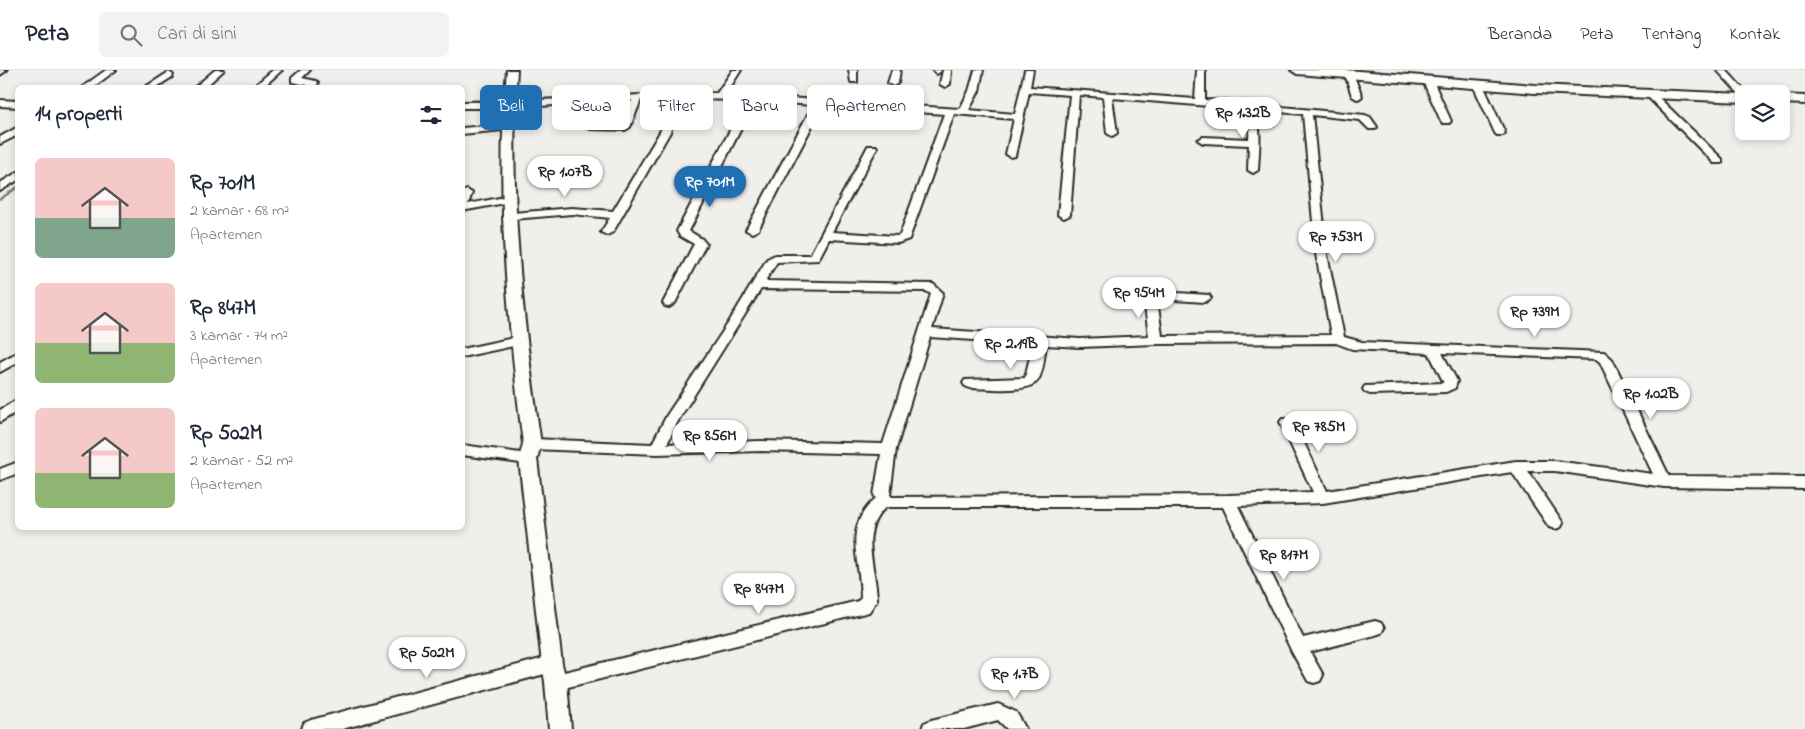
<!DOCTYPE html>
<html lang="id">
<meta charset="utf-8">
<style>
body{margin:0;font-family:"Indie Flower",sans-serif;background:#f2f2f3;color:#1f2937;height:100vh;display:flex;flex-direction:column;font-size:19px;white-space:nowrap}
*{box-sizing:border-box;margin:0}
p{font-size:16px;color:#747a83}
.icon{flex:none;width:28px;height:28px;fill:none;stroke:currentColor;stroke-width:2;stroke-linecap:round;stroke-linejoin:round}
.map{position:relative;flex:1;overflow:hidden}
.details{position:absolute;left:15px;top:15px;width:450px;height:445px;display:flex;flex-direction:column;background:#fff;border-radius:8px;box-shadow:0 2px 8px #0003}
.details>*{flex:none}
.hud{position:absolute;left:480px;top:15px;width:475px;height:45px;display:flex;gap:10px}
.buttons{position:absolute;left:1735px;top:15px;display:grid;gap:10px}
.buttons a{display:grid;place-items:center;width:55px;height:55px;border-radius:8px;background:#fff;box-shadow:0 2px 8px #0003;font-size:25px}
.price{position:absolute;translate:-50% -42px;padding:0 11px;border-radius:18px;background:#fff;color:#222;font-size:16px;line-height:32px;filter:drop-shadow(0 1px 2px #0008)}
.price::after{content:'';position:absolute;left:50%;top:30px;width:15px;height:11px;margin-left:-8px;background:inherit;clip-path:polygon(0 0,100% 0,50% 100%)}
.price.current{background:#1f6fb2;color:#fff}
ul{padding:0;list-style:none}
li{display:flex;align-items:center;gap:15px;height:125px;padding:0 20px}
li span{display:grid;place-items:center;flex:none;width:140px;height:100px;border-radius:8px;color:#555}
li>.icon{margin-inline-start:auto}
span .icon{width:60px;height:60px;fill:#fffc;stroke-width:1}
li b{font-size:21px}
h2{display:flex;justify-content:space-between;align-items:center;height:60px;padding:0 20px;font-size:21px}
.pill{padding:0 18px;border-radius:8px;background:#fff;box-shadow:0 2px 8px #0003;font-size:18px;line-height:45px}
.pill.current{background:#1f6fb2;color:#fff}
header{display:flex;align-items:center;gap:30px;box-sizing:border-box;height:70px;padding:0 25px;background:#fff;border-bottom:1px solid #e0e1e3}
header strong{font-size:24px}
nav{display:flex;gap:28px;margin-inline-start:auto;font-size:18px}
.search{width:350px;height:45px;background:#f2f2f3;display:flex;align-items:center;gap:12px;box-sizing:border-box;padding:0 18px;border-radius:8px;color:#747a83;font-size:19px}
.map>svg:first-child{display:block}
</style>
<header>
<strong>Peta</strong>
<div class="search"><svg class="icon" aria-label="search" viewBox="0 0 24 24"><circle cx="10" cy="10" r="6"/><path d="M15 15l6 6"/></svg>Cari di sini</div>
<nav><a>Beranda</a><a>Peta</a><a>Tentang</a><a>Kontak</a></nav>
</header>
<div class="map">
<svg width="1805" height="659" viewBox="0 0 1805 659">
<rect width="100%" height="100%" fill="#f0efeb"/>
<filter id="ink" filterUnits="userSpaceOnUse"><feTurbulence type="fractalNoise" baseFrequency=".02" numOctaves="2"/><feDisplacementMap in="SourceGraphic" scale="10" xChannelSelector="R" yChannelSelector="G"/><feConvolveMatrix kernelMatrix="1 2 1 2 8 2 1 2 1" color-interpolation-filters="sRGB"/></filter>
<g filter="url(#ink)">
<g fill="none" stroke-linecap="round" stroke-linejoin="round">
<polyline stroke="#777775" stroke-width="2.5" points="0,129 18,117"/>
<defs>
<g id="minor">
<polygon points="0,0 7,0 0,5"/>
<polygon points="106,0 116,0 92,18 81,18"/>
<polygon points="215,0 224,0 204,18 194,18"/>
<polygon points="273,0 282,0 262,18 252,18"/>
<polygon points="301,0 310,0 302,8 316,11 318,13 315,18 306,18 307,15 292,12 292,8"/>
<path d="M733,0H741L726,24L960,39L969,21L975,0H983L979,21L969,40L1015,44L1025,0H1033L1030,17L1195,29L1197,0H1205V30L1248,32L1252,34L1365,45L1370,47L1377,57L1375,59H1369L1360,50L1312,45L1327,184L1344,267L1362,272L1604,282L1612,289L1669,406L1805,407V419L1664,417L1555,401H1528L1563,453L1561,457L1555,459L1549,457L1512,402L1323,433L1238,436L1303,568L1375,551L1381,553L1384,558L1381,563L1375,565L1310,582L1323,605L1320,611L1314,613L1308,611L1292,582L1223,437H886C857,462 877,499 877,530L869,542L556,620L550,618L547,612L550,606L556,604L858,531L861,528C861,490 841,459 876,428L874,425L881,384L761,381L657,384L532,379L527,378L525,374L527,370L532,369L652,374L667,345L729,252L767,189L775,185H810L868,76H876L877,78L832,162L897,166L900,165L944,44L823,35L758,160L752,163L746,160L813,35L755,31L689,161L702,169L706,174L675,233L669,237L665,236L663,233L694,174L680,166L677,161L746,30L682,29L670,62L613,162L607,165L601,162L610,148L572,144L513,149L507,146L513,143L572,138L613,141L660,62L673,29L641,30L630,57L625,60L590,59L585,56L590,53L621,54L632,30L509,38H462V32C548,32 633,23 717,23ZM1029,22L1070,25L1058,145L1064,148L1070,145L1079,25L1103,27L1107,63L1112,66L1117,63L1112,28L1245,39L1250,55L1249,69L1203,67L1198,70L1203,73L1249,75L1248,100L1253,103L1258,100C1259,78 1262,61 1255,40L1303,44L1316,184L1331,265L1162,266L1157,229L1205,232L1211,228L1209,225L1128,220L1124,221L1122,224L1124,227L1144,229L1149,266L1080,269L932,259L943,223L933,214L765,211L777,192L818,190L829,169L898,173L909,169L954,44L1014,49L1006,84L1011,87L1015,86ZM761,219L926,221L931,224L883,374L761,371L667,374L679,349ZM930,267L1033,274L1025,308L965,310L963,313L965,316L970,318C986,318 1029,324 1038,310C1044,301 1044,285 1046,275L1080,277L1156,274L1336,273L1352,279L1429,283L1443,311V313L1365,316L1363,319L1365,322L1370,324L1446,322L1455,318L1457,311L1442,283L1596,289L1600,292L1653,404L1555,391H1516L1327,421L1294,352L1292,349H1282L1280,352L1313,422L1228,425L892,427L890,425L896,379Z"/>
<polygon points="849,0 857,0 857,12 851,12"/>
<polygon points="892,0 900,0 898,13 893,16 888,13"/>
<polygon points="933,0 941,0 941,1 937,4"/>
<polygon points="943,0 951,0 950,14 945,17 940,14"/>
<polygon points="1717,0 1726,0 1748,24 1744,24 1744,27 1741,26"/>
<polygon points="1349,1 1353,4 1362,26 1360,28 1357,29 1352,26 1345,4"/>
<polygon points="169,2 173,5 172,7 155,18 144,18"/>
<polygon points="1428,8 1433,11 1451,51 1449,53 1443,53 1441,51 1423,11"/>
<polygon points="1478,12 1483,15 1505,63 1503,65 1497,65 1495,63 1473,15"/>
<polygon points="1650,21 1653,22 1722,89 1722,93 1714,93 1647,26 1647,22"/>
<polygon points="0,30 18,31 18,37 0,36"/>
<polygon points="510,54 515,57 513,59 462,64 462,58"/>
<polygon points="18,57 18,65 0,74 0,67"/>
<polygon points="18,102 18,110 0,121 0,113"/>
<polygon points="467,120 472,123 468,134 510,126 515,129 510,132 462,141 462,122"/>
<polygon points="518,267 523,268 524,271 523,274 462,287 462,279"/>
<polygon points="18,282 18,292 0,302 0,292"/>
<polygon points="18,329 18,341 0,352 0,340"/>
<polygon points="462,375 528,384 533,385 535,389 533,393 528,394 462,385"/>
<polygon points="18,392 18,403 0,410 0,399"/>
<polygon points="552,586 558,589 561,594 558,599 552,602 342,659 302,659 304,653 311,650"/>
<polygon points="998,634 1016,642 1026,659 1007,659 998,650 964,659 922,659 924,653 931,650"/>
</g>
<path id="major" d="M507,0H517C508,122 523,253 541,374L537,389L562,594L567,612L571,659H549L545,612L542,594L519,389L523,374C508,253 495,121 507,0Z"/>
<g id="highway">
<polygon points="1291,0 1346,0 1535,15 1744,24 1744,32 1535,23 1297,4"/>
<polygon points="1781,25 1805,26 1805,34 1781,33"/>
</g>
</defs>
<use href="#minor" stroke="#2b2b2b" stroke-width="4"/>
<use href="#major" stroke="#2b2b2b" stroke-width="4"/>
<use href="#highway" stroke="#2b2b2b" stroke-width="4"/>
<use href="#minor" fill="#fdfcf7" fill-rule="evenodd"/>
<use href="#major" fill="#fdfcf7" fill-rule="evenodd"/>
<use href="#highway" fill="#fdfcf7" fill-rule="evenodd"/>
</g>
</g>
</svg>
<div class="buttons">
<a><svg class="icon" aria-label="layers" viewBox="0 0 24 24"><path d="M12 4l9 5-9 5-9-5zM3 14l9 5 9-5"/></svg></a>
</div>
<b class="price" style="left:1243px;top:69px">Rp 1.32B</b>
<b class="price" style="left:565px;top:128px">Rp 1.07B</b>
<b class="price current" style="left:710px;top:138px">Rp 701M</b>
<b class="price" style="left:1336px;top:193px">Rp 753M</b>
<b class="price" style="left:1139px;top:249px">Rp 954M</b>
<b class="price" style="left:1535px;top:268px">Rp 739M</b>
<b class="price" style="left:1011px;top:300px">Rp 2.19B</b>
<b class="price" style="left:1651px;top:350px">Rp 1.02B</b>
<b class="price" style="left:1319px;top:383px">Rp 785M</b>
<b class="price" style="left:710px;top:392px">Rp 856M</b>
<b class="price" style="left:1284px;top:511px">Rp 817M</b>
<b class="price" style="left:759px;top:545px">Rp 847M</b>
<b class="price" style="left:427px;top:609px">Rp 502M</b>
<b class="price" style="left:1015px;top:630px">Rp 1.7B</b>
<div class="hud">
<a class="pill current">Beli</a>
<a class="pill">Sewa</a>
<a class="pill">Filter</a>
<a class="pill">Baru</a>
<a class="pill">Apartemen</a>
</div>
<section class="details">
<h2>14 properti<svg class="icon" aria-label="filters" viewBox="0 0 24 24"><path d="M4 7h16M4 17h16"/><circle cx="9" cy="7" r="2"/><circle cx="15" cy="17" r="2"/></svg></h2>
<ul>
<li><span style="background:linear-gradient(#f6c9c9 60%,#7fa58c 0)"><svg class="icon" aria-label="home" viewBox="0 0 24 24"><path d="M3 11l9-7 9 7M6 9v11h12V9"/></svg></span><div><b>Rp 701M</b><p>2 kamar · 68 m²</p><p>Apartemen</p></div></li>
<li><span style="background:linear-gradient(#f6c9c9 60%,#8fb573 0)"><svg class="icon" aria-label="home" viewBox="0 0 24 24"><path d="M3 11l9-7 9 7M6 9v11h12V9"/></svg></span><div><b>Rp 847M</b><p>3 kamar · 74 m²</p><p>Apartemen</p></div></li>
<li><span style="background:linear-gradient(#f6c9c9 65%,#8fb573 0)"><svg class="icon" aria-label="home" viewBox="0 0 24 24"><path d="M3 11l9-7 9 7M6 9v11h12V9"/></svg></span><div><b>Rp 502M</b><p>2 kamar · 52 m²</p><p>Apartemen</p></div></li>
</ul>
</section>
</div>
